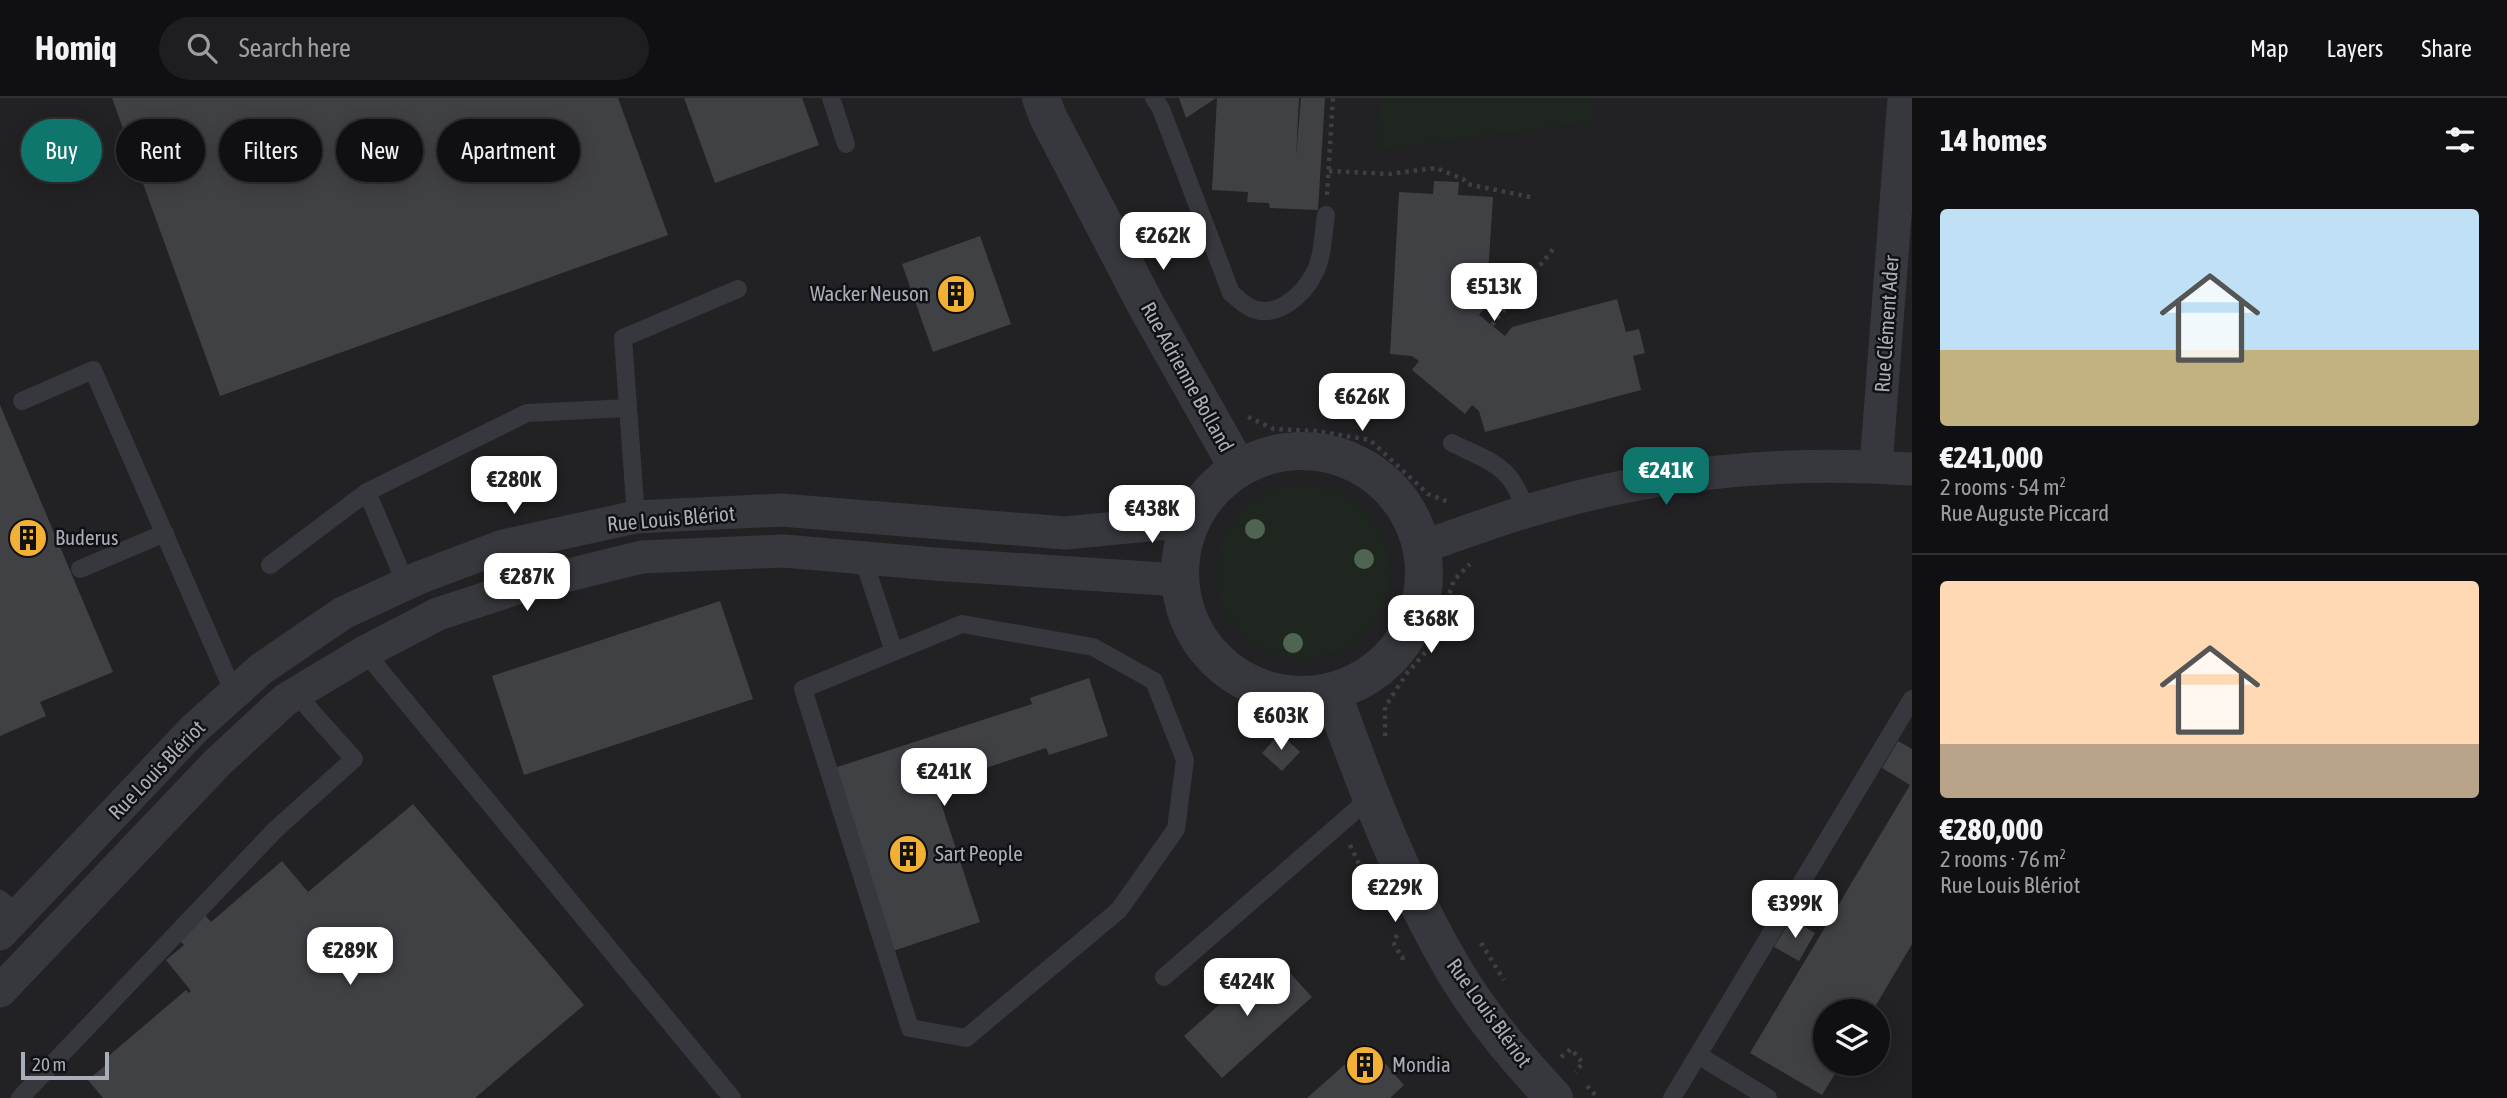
<!DOCTYPE html>
<meta charset="utf-8">
<style>
body{margin:0;font-family:"Asap Condensed",sans-serif;background:#1e1e20;color:#f1f3f6;height:100vh;display:flex;flex-direction:column;font-size:26px;white-space:nowrap}
*{box-sizing:border-box;margin:0}
p{font-size:23px;color:#9c9d9f}
.icon{flex:none;width:38px;height:38px;fill:none;stroke:currentColor;stroke-width:2;stroke-linecap:round;stroke-linejoin:round}
.map{position:relative;flex:1;overflow:hidden}
.drawer{display:flex;flex-direction:column;background:#101012;width:595px}
.drawer>*{flex:none}
.banner{position:absolute;left:21px;top:21px;width:665px;height:63px;display:flex;gap:14px}
.buttons{position:absolute;left:1813px;top:901px;display:grid;gap:14px}
.buttons a{display:grid;place-items:center;width:77px;height:77px;border-radius:50%;background:#101012;box-shadow:0 4px 18px #0003,0 0 0 2px #303032;font-size:35px}
.scale{position:absolute;left:21px;bottom:18px;width:88px;box-sizing:border-box;padding-left:7px;border:4px solid #a8adb8;border-top:0;font-size:19px;line-height:24px;white-space:nowrap;color:#a8adb8;-webkit-text-stroke:5px #111113;paint-order:stroke}
.price{position:absolute;translate:-50% -60px;padding:0 16px;border-radius:14px;background:#fff;color:#222;font-size:23px;line-height:46px;filter:drop-shadow(0 2px 4px #0008)}
.price::after{content:'';position:absolute;left:50%;top:42px;width:21px;height:16px;margin-left:-10px;background:inherit;clip-path:polygon(0 0,100% 0,50% 100%)}
.price.on{background:#0f766e;color:#fff}
ul{padding:0;list-style:none}
li{display:grid;align-content:center;gap:14px;height:371px;padding:0 28px}
li+li{border-top:2px solid #303032}
li span{display:grid;place-items:center;height:217px;border-radius:7px;color:#555}
li>.icon{margin-inline-start:auto}
span .icon{width:126px;height:126px;fill:#fffc;stroke-width:1}
li b{font-size:30px}
h2{display:flex;justify-content:space-between;align-items:center;height:84px;padding:0 28px;font-size:30px}
.pill{padding:0 24px;border-radius:32px;background:#101012;box-shadow:0 4px 18px #0003,0 0 0 2px #303032;font-size:24px;line-height:63px}
.pill.on{background:#0f766e;color:#fff}
header{display:flex;align-items:center;gap:42px;box-sizing:border-box;height:98px;padding:0 35px;background:#101012;border-bottom:2px solid #303032}
header strong{font-size:33px}
nav{display:flex;gap:38px;margin-inline-start:auto;font-size:24px}
.search{width:490px;height:63px;background:#1e1e20;display:flex;align-items:center;gap:18px;box-sizing:border-box;padding:0 24px;border-radius:38px;color:#9c9d9f;font-size:26px}
main{display:flex;flex:1;min-height:0}
.map>svg:first-child{display:block}
</style>
<header>
<strong>Homiq</strong>
<div class="search"><svg class="icon" aria-label="search" viewBox="0 0 24 24"><circle cx="10" cy="10" r="6"/><path d="M15 15l6 6"/></svg>Search here</div>
<nav><a>Map</a><a>Layers</a><a>Share</a></nav>
</header>
<main>
<div class="map">
<svg width="1912" height="1000" viewBox="0 0 1912 1000">
<rect width="100%" height="100%" fill="#161618"/>
<path fill="#222225" fill-rule="evenodd" d="M0,0H1912V1000H0ZM1825,914H1878V966H1825Z"/>
<g fill="#1e261f">
<polygon points="1380,0 1594,0 1592,24 1376,52"/>
<circle cx="1303" cy="474" r="87"/>
</g>
<g fill="#404145">
<polygon points="112,0 618,0 668,137 220,298"/>
<polygon points="684,0 802,0 819,47 715,85"/>
<polygon points="1179,0 1216,0 1186,20"/>
<polygon points="1217,0 1299,0 1296,59 1301,0 1325,0 1318,112 1270,110 1269,105 1247,104 1248,94 1212,92"/>
<polygon points="1434,83 1459,84 1458,97 1493,99 1486,208 1479,217 1505,238 1512,229 1617,201 1626,234 1639,231 1645,255 1633,258 1641,292 1485,334 1479,313 1472,307 1465,316 1412,272 1419,263 1412,258 1390,256 1399,94 1433,96"/>
<polygon points="980,138 1011,226 933,254 902,166"/>
<polygon points="0,307 113,574 40,604 46,618 0,638"/>
<polygon points="720,503 753,601 524,677 492,578"/>
<polygon points="1089,580 1108,638 1049,657 1046,650 935,687 980,824 890,854 831,671 1032,606 1030,600"/>
<polygon points="1280,635 1300,654 1282,673 1262,655"/>
<polygon points="1898,643 1912,651 1912,846 1872,914 1825,914 1825,966 1841,966 1822,997 1750,955 1910,687 1882,670"/>
<polygon points="413,706 584,907 475,1000 103,1000 88,982 108,965 105,961 186,892 189,895 191,893 166,862 184,847 177,840 202,814 211,824 282,763 308,794"/>
<polygon points="1791,821 1815,835 1799,863 1774,849"/>
<polygon points="1278,862 1312,899 1222,980 1184,938 1246,883 1250,888"/>
<polygon points="1368,946 1404,987 1390,1000 1307,1000"/>
</g>
<g fill="none" stroke-linecap="round" stroke-linejoin="round">
<g stroke="#3d3f44" stroke-width="4.5" stroke-dasharray="3.5 5" stroke-linecap="butt">
<polyline points="1329,73 1389,76 1436,70 1463,81 1467,86 1535,100"/>
<polyline points="1327,97 1333,0"/>
<polyline points="1492,227 1554,150"/>
<polyline points="1248,319 1274,331 1316,333 1370,342 1428,396 1451,405"/>
<polyline points="1385,638 1385,609 1407,575 1431,548 1454,482 1470,466"/>
<polyline points="1350,747 1373,796"/>
<polyline points="1397,837 1393,844 1402,860 1408,859"/>
<polyline points="1481,845 1504,882"/>
<polyline points="1561,959 1571,951 1583,965 1575,974"/>
<polyline points="1587,988 1598,1000"/>
</g>
<g stroke="#37383d" stroke-width="18">
<polyline points="831,0 846,46"/>
<path d="M1154,0L1161,11L1231,195C1237,200 1245,208 1253,211C1278,220 1303,197 1314,176C1323,160 1323,136 1326,117"/>
<polyline points="22,303 93,272 234,595"/>
<path d="M1452,345C1493,365 1511,367 1526,413"/>
<polyline points="367,394 406,486"/>
<polyline points="636,419 623,240 738,191"/>
<polyline points="863,460 894,554"/>
<polyline points="270,467 367,394 527,315 628,310"/>
<polyline points="80,471 165,435"/>
<polygon points="962,526 1093,549 1154,583 1185,662 1176,731 1119,812 966,940 910,930 803,591"/>
<polyline points="365,554 732,1000"/>
<polyline points="0,801 18,817"/>
<polyline points="1164,879 1371,699"/>
<polyline points="1698,957 1768,1000"/>
<polyline points="20,1000 275,732 354,661 296,596"/>
<polyline points="1672,1000 1912,601"/>
</g>
<g stroke="#37383d" stroke-width="33">
<polyline points="1876,368 1904,0"/>
<path d="M1422,449C1460,436 1499,421 1538,410C1660,374 1785,362 1912,371"/>
<polyline points="0,836 193,632 261,571 343,515 421,479 503,448 636,419 781,412 1065,435 1190,423"/>
<polyline points="0,893 217,665 285,602 365,554 438,516 520,489 642,459 784,453 934,466 1179,482"/>
</g>
<g stroke="#37383d" stroke-width="38">
<polyline points="1041,0 1048,19 1147,209 1238,370"/>
<circle cx="1302" cy="475" r="122"/>
<path d="M1332,594C1366,689 1403,786 1455,874C1480,916 1520,964 1554,1000"/>
</g>
</g>
<g fill="#506452">
<circle cx="1255" cy="431" r="10"/>
<circle cx="1364" cy="461" r="10"/>
<circle cx="1293" cy="545" r="10"/>
</g>
<defs>
<symbol id="building-disc" viewBox="-11 -11 22 22"><circle r="9.5" fill="#f2b134" stroke="#111113"/><path d="M-4-6H4V6H1V3H-1V6H-4ZM-2.5-4.3h1.7v1.8h-1.7ZM.8-4.3h1.7v1.8H.8ZM-2.5-1h1.7V.8h-1.7ZM.8-1h1.7V.8H.8Z" fill="#111"/></symbol>
</defs>
<g fill-rule="evenodd">
<use href="#building-disc" x="934" y="174" width="44" height="44"/>
<use href="#building-disc" x="6" y="418" width="44" height="44"/>
<use href="#building-disc" x="886" y="734" width="44" height="44"/>
<use href="#building-disc" x="1343" y="945" width="44" height="44"/>
</g>
<g text-anchor="middle" stroke-width="5" stroke-linejoin="round" paint-order="stroke">
<g font-size="21" fill="#a8adb8" stroke="#111113" text-anchor="start">
<text x="929" y="203" text-anchor="end">Wacker Neuson</text>
<text x="55" y="447">Buderus</text>
<text x="935" y="763">Sart People</text>
<text x="1392" y="974">Mondia</text>
</g>
<g font-size="21" fill="#a8adb8" stroke="#111113">
<text transform="translate(1887 226) rotate(-86)" y="7">Rue Clément Ader</text>
<text transform="translate(1187 279) rotate(61)" y="7">Rue Adrienne Bolland</text>
<text transform="translate(671 421) rotate(-5)" y="7">Rue Louis Blériot</text>
<text transform="translate(157 672) rotate(-46)" y="7">Rue Louis Blériot</text>
<text transform="translate(1489 915) rotate(54)" y="7">Rue Louis Blériot</text>
</g>
</g>
</svg>
<div class="buttons">
<a><svg class="icon" aria-label="layers" viewBox="0 0 24 24"><path d="M12 4l9 5-9 5-9-5zM3 14l9 5 9-5"/></svg></a>
</div>
<div class="scale">20 m</div>
<b class="price" style="left:1163px;top:174px">€262K</b>
<b class="price" style="left:1494px;top:225px">€513K</b>
<b class="price" style="left:1362px;top:335px">€626K</b>
<b class="price on" style="left:1666px;top:409px">€241K</b>
<b class="price" style="left:514px;top:418px">€280K</b>
<b class="price" style="left:1152px;top:447px">€438K</b>
<b class="price" style="left:527px;top:515px">€287K</b>
<b class="price" style="left:1431px;top:557px">€368K</b>
<b class="price" style="left:1281px;top:654px">€603K</b>
<b class="price" style="left:944px;top:710px">€241K</b>
<b class="price" style="left:1395px;top:826px">€229K</b>
<b class="price" style="left:1795px;top:842px">€399K</b>
<b class="price" style="left:350px;top:889px">€289K</b>
<b class="price" style="left:1247px;top:920px">€424K</b>
<div class="banner">
<a class="pill on">Buy</a>
<a class="pill">Rent</a>
<a class="pill">Filters</a>
<a class="pill">New</a>
<a class="pill">Apartment</a>
</div>
</div>
<section class="drawer">
<h2>14 homes<svg class="icon" aria-label="filters" viewBox="0 0 24 24"><path d="M4 7h16M4 17h16"/><circle cx="9" cy="7" r="2"/><circle cx="15" cy="17" r="2"/></svg></h2>
<ul>
<li><span style="background:linear-gradient(#bfe0f5 65%,#c2b280 0)"><svg class="icon" aria-label="home" viewBox="0 0 24 24"><path d="M3 11l9-7 9 7M6 9v11h12V9"/></svg></span><div><b>€241,000</b><p>2 rooms · 54 m²</p><p>Rue Auguste Piccard</p></div></li>
<li><span style="background:linear-gradient(#ffd9b3 75%,#b9a48a 0)"><svg class="icon" aria-label="home" viewBox="0 0 24 24"><path d="M3 11l9-7 9 7M6 9v11h12V9"/></svg></span><div><b>€280,000</b><p>2 rooms · 76 m²</p><p>Rue Louis Blériot</p></div></li>
</ul>
</section>
</main>
